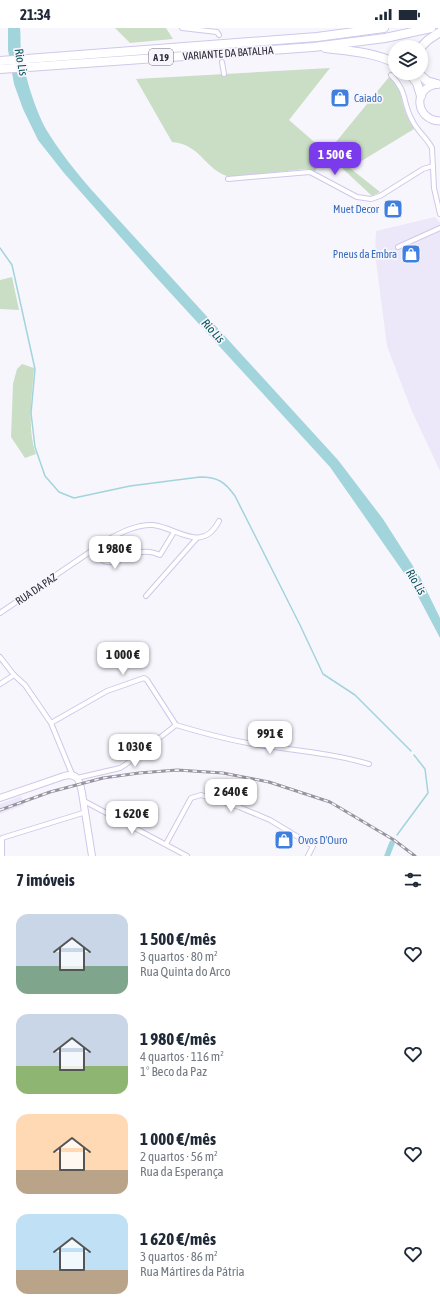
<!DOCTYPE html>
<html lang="pt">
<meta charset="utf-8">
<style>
body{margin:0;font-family:"Asap Condensed",sans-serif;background:#f2f2f3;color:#1f2937;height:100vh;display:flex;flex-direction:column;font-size:15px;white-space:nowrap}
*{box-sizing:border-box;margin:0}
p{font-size:13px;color:#747a83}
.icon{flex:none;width:22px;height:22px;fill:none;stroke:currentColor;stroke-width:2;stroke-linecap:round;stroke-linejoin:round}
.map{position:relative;height:828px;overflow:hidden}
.drawer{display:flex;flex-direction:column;background:#fff;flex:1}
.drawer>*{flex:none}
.tools{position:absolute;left:388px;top:12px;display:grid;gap:8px}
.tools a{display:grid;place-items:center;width:40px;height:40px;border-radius:50%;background:#fff;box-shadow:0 2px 6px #0003;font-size:20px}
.price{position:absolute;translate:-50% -34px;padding:0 9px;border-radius:8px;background:#fff;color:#222;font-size:13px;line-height:26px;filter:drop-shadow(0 1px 2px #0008)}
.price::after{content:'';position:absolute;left:50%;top:24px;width:12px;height:9px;margin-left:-6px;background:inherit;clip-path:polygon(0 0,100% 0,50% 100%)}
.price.current{background:#7c3aed;color:#fff}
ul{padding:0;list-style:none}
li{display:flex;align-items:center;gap:12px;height:100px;padding:0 16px}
li span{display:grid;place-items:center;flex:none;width:112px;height:80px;border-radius:12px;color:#555}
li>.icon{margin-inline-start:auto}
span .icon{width:48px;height:48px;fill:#fffc;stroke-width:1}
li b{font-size:17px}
h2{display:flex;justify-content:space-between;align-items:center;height:48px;padding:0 16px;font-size:17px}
.status{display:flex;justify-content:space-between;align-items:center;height:28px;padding:0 20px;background:#fff;direction:ltr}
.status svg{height:11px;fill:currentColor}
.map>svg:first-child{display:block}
</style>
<div class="status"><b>21:34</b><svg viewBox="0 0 49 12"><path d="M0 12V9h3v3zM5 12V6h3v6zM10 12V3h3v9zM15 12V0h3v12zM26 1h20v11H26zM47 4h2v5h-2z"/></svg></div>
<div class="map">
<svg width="440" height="828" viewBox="0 0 440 828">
<rect width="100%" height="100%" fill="#f8f6fd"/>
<g fill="#ece7f9">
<polygon points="435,189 440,195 440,443 411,381 387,318 375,225 376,203"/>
<polygon points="21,768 24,777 0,786 0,776"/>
</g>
<g fill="#c9dec5">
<polygon points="115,0 166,0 173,11 130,15"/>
<path d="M330,40L289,92L327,125L389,49C403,61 399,65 404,80C406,88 410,94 414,101L350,140L380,164L372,168L327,126L315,143L305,141L231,149C204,143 203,117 172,114L136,51Z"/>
<polygon points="12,249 19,282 0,281 0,252"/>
<path d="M22,336L34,340C32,367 27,401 36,426L25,430L11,409L13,356L17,341Z"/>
</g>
<path fill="#a2d4db" d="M8,0H20C21,7 20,15 21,22C24,46 36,86 49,106C66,133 86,156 107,179L338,432L383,491L420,549L440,590V610L411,555L330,439L154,247L64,145L38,112L23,81L14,56L8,22Z"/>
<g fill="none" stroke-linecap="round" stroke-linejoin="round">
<g stroke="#a2d4db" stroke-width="1.5">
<path d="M0,220L12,237L35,341L31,385L35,419L45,448L59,464L74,470L130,458L200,449C218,449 225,454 235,468L300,597L323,646L355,667L411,723"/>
<polyline points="397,807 428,765 425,741 414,727"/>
</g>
<polyline stroke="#a2d4db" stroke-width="5.5" points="387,828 392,815"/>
<defs>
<g id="minor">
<polyline points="182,0 217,4 219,7"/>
<polyline points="222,34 224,46"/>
<path d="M391,47C408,64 402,74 412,92C417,103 427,110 432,120L434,160L440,186"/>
<polyline points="228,151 310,144 357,169 371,171 380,168 423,141 433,138"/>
<polyline points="398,219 440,200"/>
<path d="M93,522C112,554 130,512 160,527L174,504"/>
<polyline points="146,568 197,510"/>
<path d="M0,585L109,511C122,504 138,496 153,497C178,500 202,526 219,493"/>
<polyline points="0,629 14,647 25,657 51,695 72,746"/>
<polyline points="0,656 14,647"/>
<path d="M51,695L107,663L144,650L147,652L176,697C206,706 236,714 266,718C301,723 335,726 369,736"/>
<polyline points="77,750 120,740 125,737 176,697"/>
<polyline points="84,773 187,828"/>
<polyline points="166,816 191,770 201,767 239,779 270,792 313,818 308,828"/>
<polyline points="2,828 2,810 86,784"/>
</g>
<path id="secondary" d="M0,770L64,748C78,744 80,754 82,765L92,828"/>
<path id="primary" d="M438,56C412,59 415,92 440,93"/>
<g id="motorway">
<polyline points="421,19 428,12 440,4"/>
<path d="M325,20C350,23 373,24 395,35"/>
<polyline points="0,33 317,9 384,0"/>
<polyline points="0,41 313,19 385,10 431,0"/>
<polyline points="409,45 417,55 421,68"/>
<polyline points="418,45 427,53 437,56"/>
</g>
</defs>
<use href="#minor" stroke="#d0c7eb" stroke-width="6"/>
<use href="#secondary" stroke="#d0c7eb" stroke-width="8"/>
<use href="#primary" stroke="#d0c7eb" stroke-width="9"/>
<use href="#motorway" stroke="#d0c7eb" stroke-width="10"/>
<use href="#minor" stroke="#fff" stroke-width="4"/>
<use href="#secondary" stroke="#fff" stroke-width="6"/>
<use href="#primary" stroke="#fff" stroke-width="7"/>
<use href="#motorway" stroke="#fff" stroke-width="8"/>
<defs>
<polyline id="rail" points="0,782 50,764 103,750 139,745 177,742 223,745 269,754 330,774 394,812 415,828"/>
</defs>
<use href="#rail" stroke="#97949f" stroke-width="3"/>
<use href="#rail" stroke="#f8f6fd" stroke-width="1.5" stroke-dasharray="4.5" stroke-linecap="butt"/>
</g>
<defs>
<symbol id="shop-square" viewBox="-11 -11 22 22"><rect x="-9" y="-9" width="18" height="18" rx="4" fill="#3f7fe0" stroke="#f8f6fd"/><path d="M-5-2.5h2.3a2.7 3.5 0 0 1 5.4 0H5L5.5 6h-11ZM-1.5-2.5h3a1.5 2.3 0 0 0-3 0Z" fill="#fff"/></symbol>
</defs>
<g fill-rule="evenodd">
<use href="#shop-square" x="329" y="59" width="22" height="22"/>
<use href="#shop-square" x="382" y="170" width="22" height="22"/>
<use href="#shop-square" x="400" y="215" width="22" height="22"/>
<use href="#shop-square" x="273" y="801" width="22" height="22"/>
</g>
<g text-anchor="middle" stroke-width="3.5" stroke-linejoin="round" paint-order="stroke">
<rect fill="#f8f6fd" stroke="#6d6975" stroke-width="1" x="149" y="21" width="24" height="16" rx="3"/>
<g font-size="10" font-weight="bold" fill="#312d3b">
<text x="161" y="33">A 19</text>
</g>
<g font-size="11" fill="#312d3b" stroke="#f8f6fd">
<text transform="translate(228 25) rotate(-4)" y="4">VARIANTE DA BATALHA</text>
<text transform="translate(36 561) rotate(-34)" y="4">RUA DA PAZ</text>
</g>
<g font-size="11" fill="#366cbe" stroke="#f8f6fd" text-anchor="start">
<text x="354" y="74">Caiado</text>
<text x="379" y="185" text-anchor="end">Muet Decor</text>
<text x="397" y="230" text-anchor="end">Pneus da Embra</text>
<text x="298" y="816">Ovos D'Ouro</text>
</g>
<g font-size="12" font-style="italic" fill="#075159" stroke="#f8f6fd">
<text transform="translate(21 34) rotate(79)" y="4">Rio Lis</text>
<text transform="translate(213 303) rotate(48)" y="4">Rio Lis</text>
<text transform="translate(416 554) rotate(59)" y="4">Rio Lis</text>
</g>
</g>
</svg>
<div class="tools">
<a><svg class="icon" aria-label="layers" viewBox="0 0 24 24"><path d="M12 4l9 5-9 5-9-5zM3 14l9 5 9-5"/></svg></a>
</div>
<b class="price current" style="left:335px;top:148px">1 500 €</b>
<b class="price" style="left:115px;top:542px">1 980 €</b>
<b class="price" style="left:123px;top:648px">1 000 €</b>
<b class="price" style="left:270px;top:727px">991 €</b>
<b class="price" style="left:135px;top:740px">1 030 €</b>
<b class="price" style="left:231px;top:785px">2 640 €</b>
<b class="price" style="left:132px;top:807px">1 620 €</b>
</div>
<section class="drawer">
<h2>7 imóveis<svg class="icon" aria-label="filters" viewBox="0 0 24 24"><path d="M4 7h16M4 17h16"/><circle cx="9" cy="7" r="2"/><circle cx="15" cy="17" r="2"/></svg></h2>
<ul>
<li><span style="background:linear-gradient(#c9d6e8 65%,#7fa58c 0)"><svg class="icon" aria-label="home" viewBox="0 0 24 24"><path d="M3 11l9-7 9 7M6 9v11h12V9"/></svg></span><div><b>1 500 €/mês</b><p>3 quartos · 80 m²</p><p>Rua Quinta do Arco</p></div><svg class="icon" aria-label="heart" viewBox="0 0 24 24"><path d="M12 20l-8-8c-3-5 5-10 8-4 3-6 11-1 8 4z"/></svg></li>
<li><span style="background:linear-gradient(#c9d6e8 65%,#8fb573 0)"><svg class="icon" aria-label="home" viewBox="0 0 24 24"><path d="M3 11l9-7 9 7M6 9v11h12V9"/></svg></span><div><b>1 980 €/mês</b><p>4 quartos · 116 m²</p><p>1º Beco da Paz</p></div><svg class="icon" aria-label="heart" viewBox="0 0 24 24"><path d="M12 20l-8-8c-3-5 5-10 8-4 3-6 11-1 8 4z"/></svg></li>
<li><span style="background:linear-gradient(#ffd9b3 70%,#b9a48a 0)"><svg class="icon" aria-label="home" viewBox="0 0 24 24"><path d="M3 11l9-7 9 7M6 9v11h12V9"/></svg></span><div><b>1 000 €/mês</b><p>2 quartos · 56 m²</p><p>Rua da Esperança</p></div><svg class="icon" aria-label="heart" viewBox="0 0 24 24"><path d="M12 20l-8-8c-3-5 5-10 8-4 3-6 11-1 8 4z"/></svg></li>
<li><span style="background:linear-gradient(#bfe0f5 70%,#b9a48a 0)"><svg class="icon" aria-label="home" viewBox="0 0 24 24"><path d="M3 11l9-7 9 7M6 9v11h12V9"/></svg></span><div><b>1 620 €/mês</b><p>3 quartos · 86 m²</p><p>Rua Mártires da Pátria</p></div><svg class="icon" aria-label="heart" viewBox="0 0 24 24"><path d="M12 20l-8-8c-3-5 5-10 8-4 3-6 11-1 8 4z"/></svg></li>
</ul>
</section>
